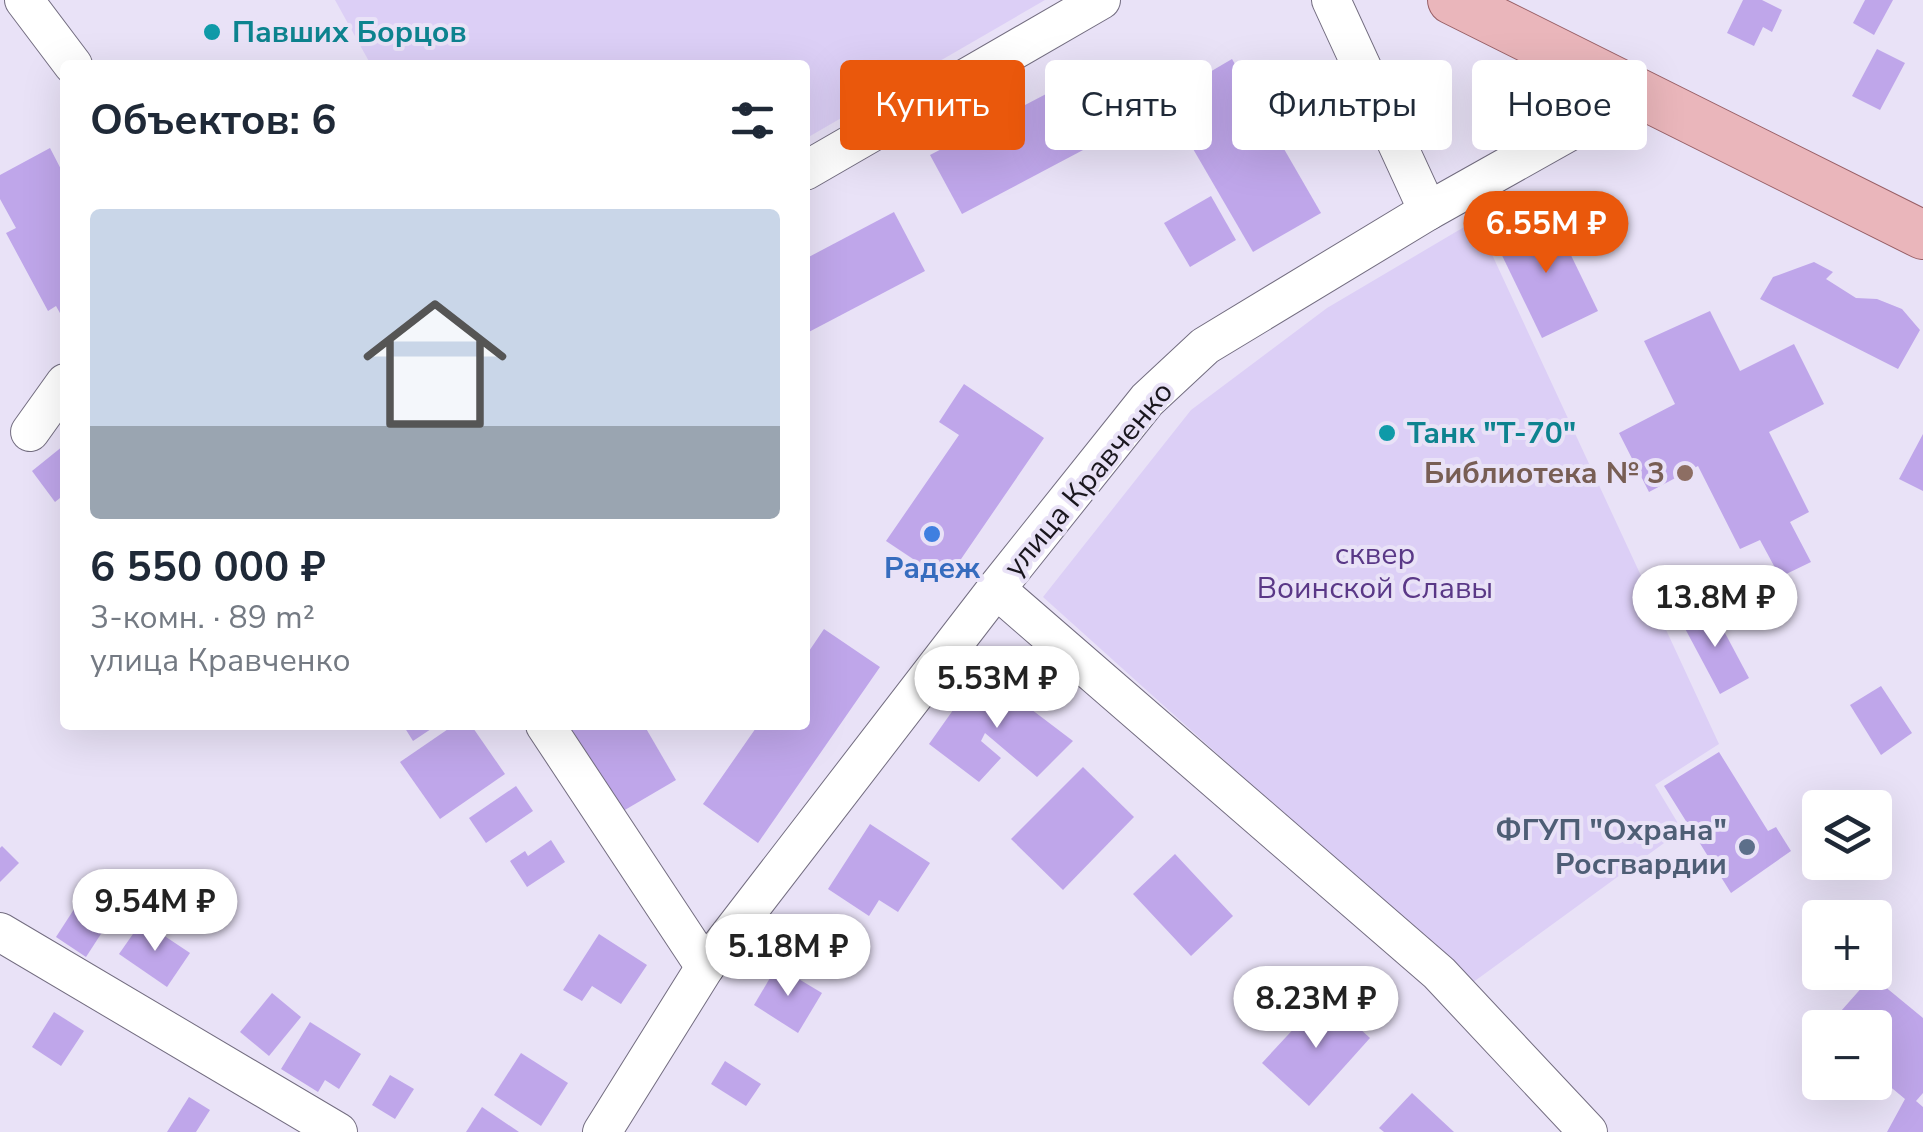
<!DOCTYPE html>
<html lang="ru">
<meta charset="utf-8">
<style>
body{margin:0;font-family:"Nunito Sans",sans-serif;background:#f6f6f7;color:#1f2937;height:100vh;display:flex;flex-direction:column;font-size:38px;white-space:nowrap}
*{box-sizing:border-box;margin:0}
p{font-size:32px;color:#747a83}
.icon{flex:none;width:55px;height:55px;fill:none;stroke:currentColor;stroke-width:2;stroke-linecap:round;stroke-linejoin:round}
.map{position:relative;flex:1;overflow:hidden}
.sheet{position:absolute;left:60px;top:60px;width:750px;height:670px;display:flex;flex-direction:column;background:#fff;border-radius:10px;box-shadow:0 10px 40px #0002}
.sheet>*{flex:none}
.guide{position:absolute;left:840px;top:60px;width:932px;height:90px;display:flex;gap:20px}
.controls{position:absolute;left:1802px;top:790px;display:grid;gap:20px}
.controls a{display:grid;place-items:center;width:90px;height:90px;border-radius:10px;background:#fff;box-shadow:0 10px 40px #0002;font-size:50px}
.price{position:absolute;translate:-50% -85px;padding:0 22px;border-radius:35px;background:#fff;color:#222;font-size:32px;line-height:65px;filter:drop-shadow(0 2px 5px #0008)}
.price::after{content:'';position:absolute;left:50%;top:60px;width:30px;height:22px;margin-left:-15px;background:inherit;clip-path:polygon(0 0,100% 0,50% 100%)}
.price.current{background:#ea580c;color:#fff}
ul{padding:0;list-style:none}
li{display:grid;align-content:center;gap:20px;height:530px;padding:0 30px}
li+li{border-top:2px solid #e0e1e3}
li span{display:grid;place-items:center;height:310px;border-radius:10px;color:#555}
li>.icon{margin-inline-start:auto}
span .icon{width:180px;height:180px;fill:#fffc;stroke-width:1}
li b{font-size:42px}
h2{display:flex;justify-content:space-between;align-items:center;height:120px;padding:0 30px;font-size:42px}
.chip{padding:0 35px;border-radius:10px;background:#fff;box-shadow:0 10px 40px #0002;font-size:35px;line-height:90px}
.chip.current{background:#ea580c;color:#fff}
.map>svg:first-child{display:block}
</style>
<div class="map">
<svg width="1923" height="1132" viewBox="0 0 1923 1132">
<rect width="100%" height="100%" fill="#e9e2f7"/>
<g fill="#dccff6">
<polygon points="335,0 1045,0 805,139 805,65 371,65"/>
<polygon points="1476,220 1719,744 1655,785 1682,830 1472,983 1043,597 1191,410 1327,308"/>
</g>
<g fill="#bfa6ea">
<polygon points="1743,0 1762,0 1782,10 1772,32 1763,27 1754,46 1727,33"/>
<polygon points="1865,0 1893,0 1874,35 1853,23"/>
<polygon points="1877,49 1905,63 1880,110 1852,96"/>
<polygon points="1232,59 1321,213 1253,252 1164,99"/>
<polygon points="1088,72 1119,131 962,214 930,155"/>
<polygon points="50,148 65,177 65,322 56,306 48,311 6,233 16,228 0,199 0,175"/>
<polygon points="1211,196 1236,240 1190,267 1164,223"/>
<polygon points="894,212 925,271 805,334 805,259"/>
<polygon points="1551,214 1598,311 1542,338 1495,241"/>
<polygon points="1814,262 1833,272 1826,279 1856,298 1877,299 1902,309 1920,330 1898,369 1760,299 1773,277"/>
<polygon points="1710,311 1740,371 1794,344 1824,404 1769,432 1809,512 1790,522 1811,562 1780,577 1760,540 1740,549 1698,466 1649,492 1619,433 1675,404 1644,341"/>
<polygon points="964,384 1044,438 946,581 886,541 959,435 939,422"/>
<polygon points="1923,434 1923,491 1899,479"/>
<polygon points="63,446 65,494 55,502 32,471"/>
<polygon points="1710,605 1749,678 1720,694 1681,621"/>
<polygon points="824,629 880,667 758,843 703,804 758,725 805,725 805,657"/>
<polygon points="985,665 1011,694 1073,741 1037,777 985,733 981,741 1001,758 979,782 929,744"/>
<polygon points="1881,686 1912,733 1881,755 1850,705"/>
<polygon points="403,725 437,725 413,741"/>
<polygon points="454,725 471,725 505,774 440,819 400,762"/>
<polygon points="566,725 644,725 676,780 618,814"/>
<polygon points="1719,752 1768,831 1776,827 1791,851 1731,893 1664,786"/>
<polygon points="1083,767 1134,817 1063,890 1011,839"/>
<polygon points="516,786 533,811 486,843 469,818"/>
<polygon points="870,824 930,863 898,912 879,900 869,916 828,889"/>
<polygon points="551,840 565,862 527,887 510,861 525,851 528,856"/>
<polygon points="2,846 19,863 0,882 0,848"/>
<polygon points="1175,854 1233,916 1191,956 1133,894"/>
<polygon points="80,900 110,920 86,957 56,937"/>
<polygon points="142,921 190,953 167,987 119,954"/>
<polygon points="599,934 647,965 621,1004 592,986 582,1001 563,990"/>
<polygon points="777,966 822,993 798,1033 754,1005"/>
<polygon points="1872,976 1923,1018 1923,1093 1916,1101 1923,1107 1923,1132 1887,1132 1905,1099 1875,1074 1875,1028 1826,1028"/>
<polygon points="272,993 301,1017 269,1056 240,1032"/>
<polygon points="1324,996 1370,1038 1309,1106 1262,1063"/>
<polygon points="54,1012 84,1031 61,1066 32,1047"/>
<polygon points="310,1022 361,1054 339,1089 325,1080 318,1092 281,1069"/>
<polygon points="521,1053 568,1083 541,1126 494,1095"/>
<polygon points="725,1061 761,1084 746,1106 711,1084"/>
<polygon points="390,1075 414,1089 395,1119 372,1105"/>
<polygon points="1412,1093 1454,1132 1384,1132 1379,1128"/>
<polygon points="189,1097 210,1110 196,1132 167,1132"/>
<polygon points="482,1107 519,1132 466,1132"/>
</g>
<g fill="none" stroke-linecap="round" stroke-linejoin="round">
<defs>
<g id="minor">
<polyline points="24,0 73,65"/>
<polyline points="1331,0 1428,211"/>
<polyline points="805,171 1101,0"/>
<polyline points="30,432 65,383"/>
<polyline points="996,589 1439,973 1588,1132"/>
<polyline points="545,725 705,967"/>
<polyline points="0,932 338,1132"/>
<polyline points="602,1132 705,967 996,589 1147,400 1205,346 1428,211 1640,92"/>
</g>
<polyline id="major" points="1452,0 1923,235"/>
</defs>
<use href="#minor" stroke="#736d80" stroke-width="40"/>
<use href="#major" stroke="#985f66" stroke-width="50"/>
<use href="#minor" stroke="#fff" stroke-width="38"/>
<use href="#major" stroke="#eab6bb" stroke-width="48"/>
</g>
<g fill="#0f9aa8" stroke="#e9e2f7" stroke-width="4">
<circle cx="212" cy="32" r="10"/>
<circle cx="1387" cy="433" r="10"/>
</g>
<circle fill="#8d6e63" stroke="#e9e2f7" stroke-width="4" cx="1685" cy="473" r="10"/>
<circle fill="#3f7fe0" stroke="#e9e2f7" stroke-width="4" cx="932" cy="534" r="10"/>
<circle fill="#5c6f8a" stroke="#e9e2f7" stroke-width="4" cx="1747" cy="847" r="10"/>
<g text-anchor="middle" stroke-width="8" stroke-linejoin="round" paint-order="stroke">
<g font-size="30" font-weight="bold" fill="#0d838f" stroke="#e9e2f7" text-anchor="start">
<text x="232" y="42">Павших Борцов</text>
<text x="1407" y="443">Танк "Т-70"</text>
</g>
<g font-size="30" font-weight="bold" fill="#785e54" stroke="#e9e2f7" text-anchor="end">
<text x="1665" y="483">Библиотека № 3</text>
</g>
<g font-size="30" fill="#1a171e" stroke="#e9e2f7">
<text transform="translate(1088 479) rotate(-50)" y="10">улица Кравченко</text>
</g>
<g font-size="30" fill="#5a3887" stroke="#e9e2f7">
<text x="1375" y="564">сквер<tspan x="1375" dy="34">Воинской Славы</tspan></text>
</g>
<g font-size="30" font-weight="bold" fill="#366cbe" stroke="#e9e2f7">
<text x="932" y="578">Радеж</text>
</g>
<g font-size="30" font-weight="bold" fill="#4e5e75" stroke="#e9e2f7" text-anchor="end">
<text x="1727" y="840">ФГУП "Охрана"<tspan x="1727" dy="34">Росгвардии</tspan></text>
</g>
</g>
</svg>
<div class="controls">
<a><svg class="icon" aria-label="layers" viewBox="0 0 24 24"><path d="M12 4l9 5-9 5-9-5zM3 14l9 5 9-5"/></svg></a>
<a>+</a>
<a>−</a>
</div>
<b class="price current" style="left:1546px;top:276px">6.55M ₽</b>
<b class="price" style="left:1715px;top:650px">13.8M ₽</b>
<b class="price" style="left:997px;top:731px">5.53M ₽</b>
<b class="price" style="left:155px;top:954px">9.54M ₽</b>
<b class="price" style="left:788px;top:999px">5.18M ₽</b>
<b class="price" style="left:1316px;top:1051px">8.23M ₽</b>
<div class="guide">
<a class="chip current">Купить</a>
<a class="chip">Снять</a>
<a class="chip">Фильтры</a>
<a class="chip">Новое</a>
</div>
<section class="sheet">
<h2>Объектов: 6<svg class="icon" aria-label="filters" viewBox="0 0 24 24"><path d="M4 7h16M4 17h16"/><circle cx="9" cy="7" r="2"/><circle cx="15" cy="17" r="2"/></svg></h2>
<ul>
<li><span style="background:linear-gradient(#c9d6e8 70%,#9aa5b1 0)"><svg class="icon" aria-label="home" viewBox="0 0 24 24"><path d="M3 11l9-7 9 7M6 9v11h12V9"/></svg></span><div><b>6 550 000 ₽</b><p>3-комн. · 89 m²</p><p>улица Кравченко</p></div></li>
</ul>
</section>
</div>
